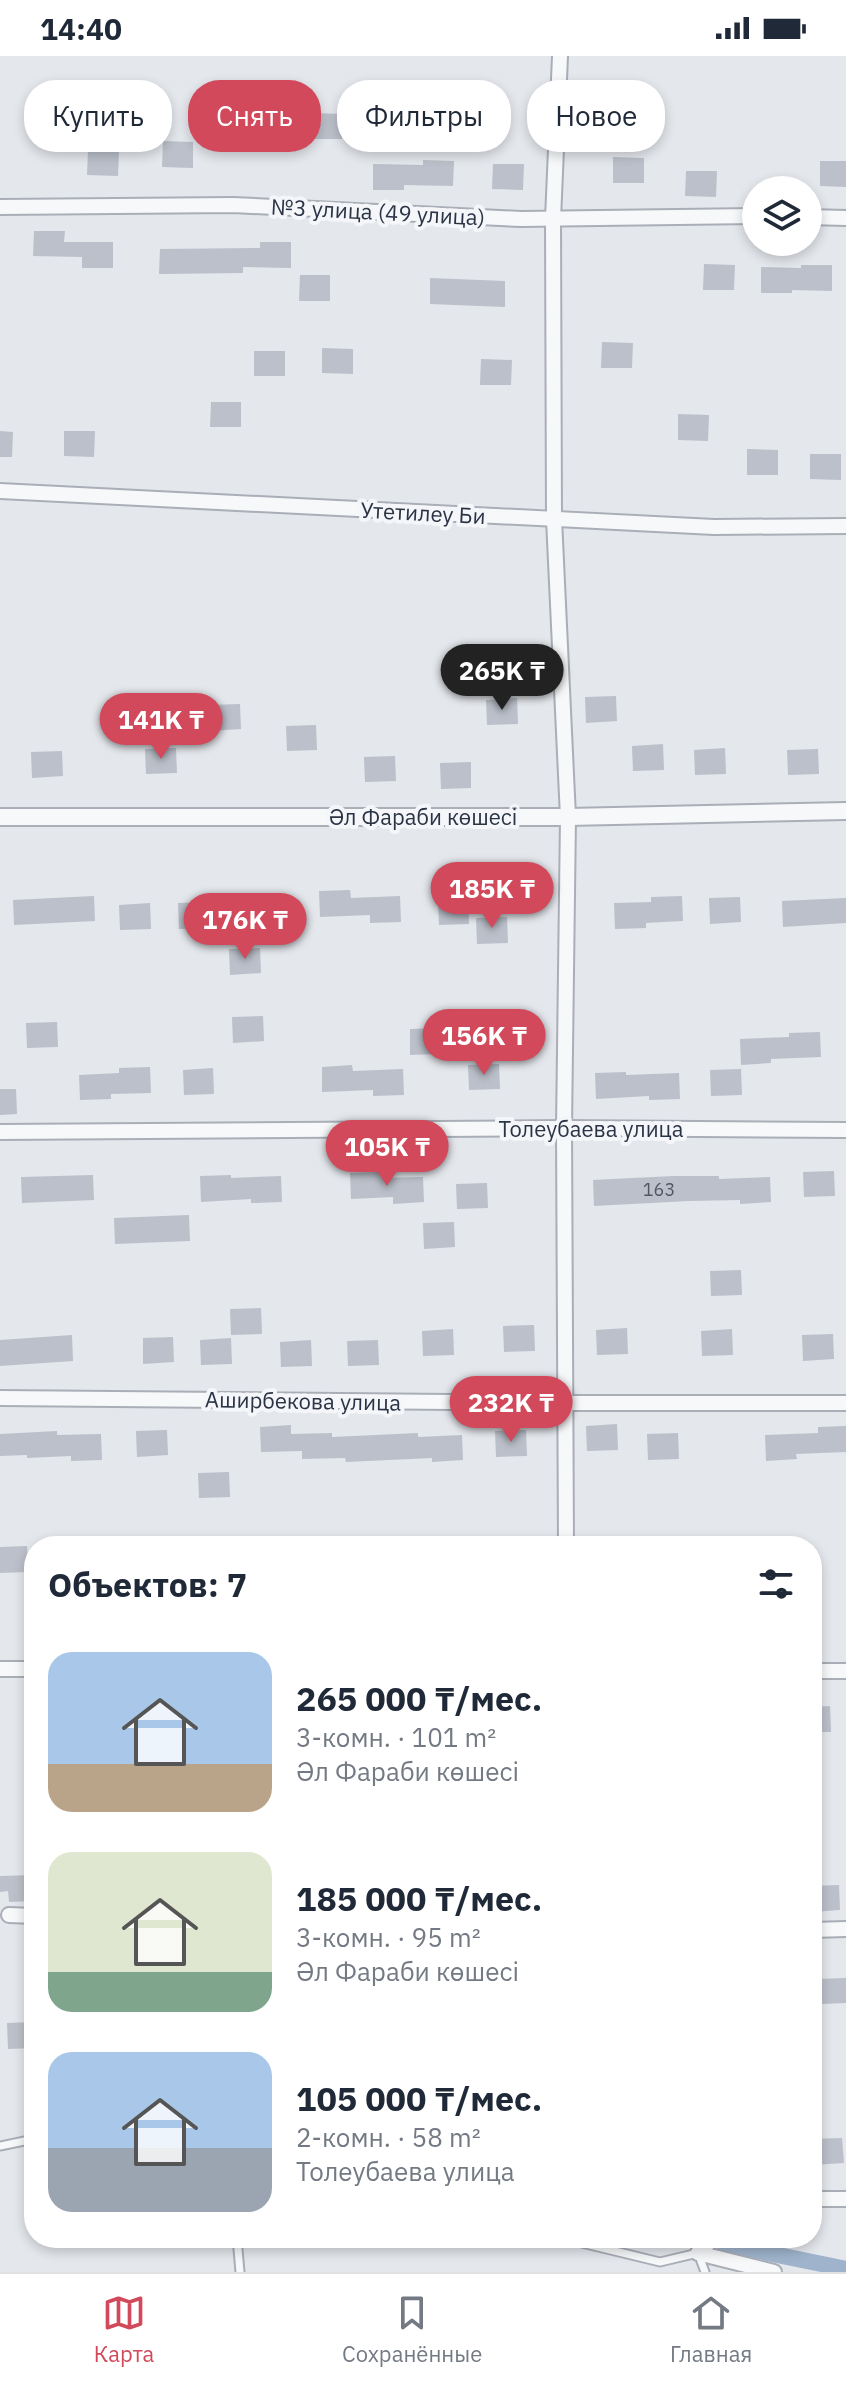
<!DOCTYPE html>
<html lang="ru">
<meta charset="utf-8">
<style>
body{margin:0;font-family:"IBM Plex Sans",sans-serif;background:#f6f6f7;color:#1f2937;height:100vh;display:flex;flex-direction:column;font-size:30px;white-space:nowrap}
*{box-sizing:border-box;margin:0}
p{font-size:26px;color:#747a83}
.icon{flex:none;width:44px;height:44px;fill:none;stroke:currentColor;stroke-width:2;stroke-linecap:round;stroke-linejoin:round}
.map{position:relative;flex:1;overflow:hidden}
.sheet{position:absolute;left:24px;top:1480px;width:798px;height:712px;display:flex;flex-direction:column;background:#fff;border-radius:32px;box-shadow:0 4px 12px #0003}
.sheet>*{flex:none}
.hud{position:absolute;left:24px;top:24px;width:798px;height:72px;display:flex;gap:16px}
.controls{position:absolute;left:742px;top:120px;display:grid;gap:16px}
.controls a{display:grid;place-items:center;width:80px;height:80px;border-radius:50%;background:#fff;box-shadow:0 4px 12px #0003;font-size:40px}
.price{position:absolute;translate:-50% -68px;padding:0 18px;border-radius:28px;background:#d1495b;color:#fff;font-size:26px;line-height:52px;filter:drop-shadow(0 2px 4px #0008)}
.price::after{content:'';position:absolute;left:50%;top:48px;width:24px;height:18px;margin-left:-12px;background:inherit;clip-path:polygon(0 0,100% 0,50% 100%)}
.price.current{background:#222;color:#fff}
ul{padding:0;list-style:none}
li{display:flex;align-items:center;gap:24px;height:200px;padding:0 24px}
li span{display:grid;place-items:center;flex:none;width:224px;height:160px;border-radius:24px;color:#555}
li>.icon{margin-inline-start:auto}
span .icon{width:96px;height:96px;fill:#fffc;stroke-width:1}
li b{font-size:34px}
h2{display:flex;justify-content:space-between;align-items:center;height:96px;padding:0 24px;font-size:34px}
.tag{padding:0 28px;border-radius:32px;background:#fff;box-shadow:0 4px 12px #0003;font-size:28px;line-height:72px}
.tag.current{background:#d1495b;color:#fff}
.status{display:flex;justify-content:space-between;align-items:center;height:56px;padding:0 40px;background:#fff;direction:ltr}
.status svg{height:22px;fill:currentColor}
.dock{display:flex;justify-content:space-around;align-items:center;height:112px;border-top:2px solid #e0e1e3;background:#fff;font-size:22px;color:#747a83}
.dock a{display:grid;justify-items:center;gap:4px}
.dock .current{color:#d1495b}
.map>svg:first-child{display:block}
</style>
<div class="status"><b>14:40</b><svg viewBox="0 0 49 12"><path d="M0 12V9h3v3zM5 12V6h3v6zM10 12V3h3v9zM15 12V0h3v12zM26 1h20v11H26zM47 4h2v5h-2z"/></svg></div>
<div class="map">
<svg width="846" height="2216" viewBox="0 0 846 2216">
<rect width="100%" height="100%" fill="#e4e7ec"/>
<g fill="none" stroke-linecap="round" stroke-linejoin="round">
<polyline stroke="#9fb4cc" stroke-width="16" points="724,2188 846,2213"/>
</g>
<g fill="#bbc0ca">
<rect x="231" y="35" width="31" height="26"/>
<polygon points="312,57 343,58 342,83 311,83"/>
<polygon points="163,85 193,86 193,112 162,111"/>
<polygon points="88,94 119,94 118,120 87,119"/>
<polygon points="613,101 644,102 644,127 613,127"/>
<polygon points="423,104 454,105 453,130 404,129 404,134 373,134 373,108 423,109"/>
<polygon points="820,105 846,105 846,131 820,130"/>
<polygon points="493,108 524,108 523,134 492,133"/>
<polygon points="686,115 717,115 716,141 685,140"/>
<polygon points="34,175 65,175 64,186 113,186 113,212 82,212 82,201 33,200"/>
<polygon points="260,186 291,186 291,212 243,211 243,217 159,218 160,193 260,192"/>
<polygon points="704,208 735,209 734,234 703,234"/>
<polygon points="801,209 832,209 832,235 792,234 792,237 761,237 761,211 801,212"/>
<polygon points="300,219 330,219 330,245 299,245"/>
<polygon points="430,222 505,225 505,251 430,248"/>
<polygon points="602,286 633,287 632,312 601,312"/>
<polygon points="322,292 353,293 353,318 322,317"/>
<rect x="254" y="295" width="31" height="25"/>
<polygon points="481,303 512,304 511,329 480,329"/>
<polygon points="211,346 241,346 241,371 210,371"/>
<polygon points="678,358 709,359 708,385 678,384"/>
<polygon points="0,375 13,376 12,401 0,401"/>
<polygon points="64,375 95,375 94,401 64,400"/>
<polygon points="747,393 778,394 778,419 747,419"/>
<polygon points="810,398 841,398 841,424 810,423"/>
<polygon points="616,640 617,665 586,667 585,641"/>
<polygon points="517,642 518,668 487,669 486,644"/>
<polygon points="240,648 241,673 210,675 209,649"/>
<polygon points="140,649 141,674 110,676 109,650"/>
<polygon points="316,669 317,694 287,695 286,670"/>
<polygon points="663,688 664,714 633,715 632,690"/>
<polygon points="176,692 177,717 146,718 145,693"/>
<polygon points="725,692 726,718 695,719 694,694"/>
<polygon points="818,693 819,718 788,719 787,694"/>
<polygon points="62,695 63,720 32,722 31,696"/>
<polygon points="395,700 396,725 365,726 364,701"/>
<polygon points="471,706 471,732 441,733 440,707"/>
<polygon points="350,834 351,842 400,840 401,866 370,867 370,859 320,861 319,835"/>
<polygon points="94,840 95,865 14,869 13,844"/>
<polygon points="682,840 683,865 646,867 646,872 615,873 614,847 651,846 651,841"/>
<polygon points="740,841 741,866 710,868 709,842"/>
<polygon points="468,842 469,868 439,869 438,844"/>
<polygon points="846,842 846,867 783,871 782,845"/>
<polygon points="295,845 296,871 265,872 264,846"/>
<polygon points="209,846 210,872 179,873 178,847"/>
<polygon points="150,847 151,873 120,874 119,849"/>
<polygon points="507,861 508,887 477,888 476,862"/>
<polygon points="260,892 261,917 230,919 229,893"/>
<polygon points="263,960 264,985 233,987 232,961"/>
<polygon points="57,966 58,991 27,992 26,967"/>
<polygon points="440,972 441,998 410,999 410,973"/>
<polygon points="820,976 821,1001 771,1003 771,1007 741,1009 740,983 789,981 789,977"/>
<polygon points="499,1008 500,1033 469,1034 468,1009"/>
<polygon points="352,1009 353,1015 403,1013 404,1039 373,1040 373,1034 322,1036 322,1011"/>
<polygon points="150,1011 151,1037 111,1038 111,1043 80,1044 79,1019 119,1017 119,1012"/>
<polygon points="213,1012 214,1038 184,1039 183,1014"/>
<polygon points="741,1013 742,1039 711,1040 710,1014"/>
<polygon points="626,1016 626,1019 679,1017 680,1043 649,1044 649,1040 596,1043 595,1017"/>
<polygon points="0,1033 16,1033 17,1058 0,1059"/>
<polygon points="834,1115 835,1140 804,1141 803,1116"/>
<polygon points="380,1116 381,1122 423,1121 424,1146 393,1148 393,1141 351,1143 350,1117"/>
<polygon points="93,1119 94,1144 22,1147 21,1121"/>
<polygon points="231,1119 231,1122 281,1120 282,1146 251,1147 251,1143 201,1146 200,1120"/>
<polygon points="673,1120 719,1120 719,1123 770,1121 771,1146 740,1148 740,1144 689,1145 594,1150 593,1124"/>
<polygon points="487,1127 488,1152 457,1153 456,1128"/>
<polygon points="189,1159 190,1185 115,1188 114,1162"/>
<polygon points="454,1166 455,1191 424,1193 423,1167"/>
<polygon points="741,1214 742,1239 711,1240 710,1215"/>
<polygon points="261,1252 262,1278 231,1279 230,1253"/>
<polygon points="534,1269 535,1295 504,1296 503,1270"/>
<polygon points="627,1272 628,1298 597,1299 596,1274"/>
<polygon points="453,1273 454,1299 423,1300 422,1275"/>
<polygon points="732,1273 733,1299 702,1300 701,1275"/>
<polygon points="833,1278 834,1303 803,1305 802,1279"/>
<polygon points="72,1279 73,1305 0,1310 0,1284"/>
<polygon points="173,1281 174,1306 143,1308 143,1282"/>
<polygon points="231,1282 232,1308 201,1309 200,1284"/>
<polygon points="311,1284 312,1310 281,1311 280,1286"/>
<polygon points="378,1284 379,1309 348,1310 347,1285"/>
<polygon points="617,1368 618,1394 587,1395 586,1370"/>
<polygon points="291,1369 291,1378 332,1377 332,1381 418,1377 418,1381 462,1379 463,1404 432,1406 432,1402 346,1406 345,1402 302,1403 302,1395 261,1396 260,1371"/>
<polygon points="846,1370 846,1396 796,1398 797,1403 766,1405 765,1379 818,1377 818,1371"/>
<polygon points="167,1374 168,1399 137,1401 136,1375"/>
<polygon points="526,1374 527,1400 496,1401 495,1375"/>
<polygon points="57,1375 57,1379 101,1378 102,1404 71,1405 71,1400 27,1402 27,1399 0,1400 0,1378"/>
<polygon points="678,1377 679,1403 648,1404 647,1378"/>
<polygon points="229,1416 230,1441 199,1442 198,1417"/>
<polygon points="27,1490 28,1516 0,1517 0,1491"/>
<polygon points="830,1650 831,1676 812,1676 812,1651"/>
<polygon points="34,1819 34,1845 9,1846 8,1835 0,1836 0,1820"/>
<polygon points="839,1829 840,1854 812,1856 812,1830"/>
<polygon points="846,1922 846,1947 820,1948 819,1923"/>
<polygon points="34,1966 34,1992 8,1993 7,1967"/>
<polygon points="842,2082 844,2107 813,2109 812,2083"/>
</g>
<g fill="none" stroke-linecap="round" stroke-linejoin="round">
<defs>
<g id="service">
<polyline points="0,2090 34,2083"/>
<polyline points="237,2182 240,2216"/>
<polyline points="561,2182 660,2206 698,2197 705,2216"/>
</g>
<g id="minor">
<polyline points="560,0 553,163 554,463 568,761 564,1072 566,1490"/>
<polyline points="0,151 233,149 521,163 756,160"/>
<polyline points="808,161 846,162"/>
<polyline points="0,435 714,471 846,470"/>
<polyline points="0,1076 564,1072 846,1074"/>
<polyline points="0,1342 565,1347 846,1347"/>
<polyline points="0,1613 34,1613"/>
<polyline points="812,1615 846,1615"/>
<polyline points="9,1859 34,1860"/>
<polyline points="812,1874 846,1873"/>
<polyline points="812,2143 846,2143"/>
<polyline points="698,2197 774,2216"/>
<polyline points="698,2197 714,2182"/>
</g>
<polyline id="tertiary" points="0,761 568,761 846,755"/>
</defs>
<use href="#service" stroke="#a9aeb7" stroke-width="11"/>
<use href="#minor" stroke="#a9aeb7" stroke-width="18"/>
<use href="#tertiary" stroke="#a9aeb7" stroke-width="20"/>
<use href="#service" stroke="#f7f8fa" stroke-width="7"/>
<use href="#minor" stroke="#f7f8fa" stroke-width="14"/>
<use href="#tertiary" stroke="#f7f8fa" stroke-width="16"/>
</g>
<g text-anchor="middle" stroke-width="8" stroke-linejoin="round" paint-order="stroke">
<g font-size="18" fill="#4f5766">
<text x="659" y="1140">163</text>
</g>
<g font-size="22" fill="#2b3445" stroke="#f4f6f9">
<text transform="translate(378 156) rotate(3)" y="8">№3 улица (49 улица)</text>
<text transform="translate(423 457) rotate(3)" y="8">Утетилеу Би</text>
<text x="423" y="769">Әл Фараби көшесі</text>
<text x="591" y="1081">Толеубаева улица</text>
<text transform="translate(303 1345) rotate(1)" y="8">Аширбекова улица</text>
</g>
</g>
</svg>
<div class="controls">
<a><svg class="icon" aria-label="layers" viewBox="0 0 24 24"><path d="M12 4l9 5-9 5-9-5zM3 14l9 5 9-5"/></svg></a>
</div>
<b class="price current" style="left:502px;top:656px">265K ₸</b>
<b class="price" style="left:161px;top:705px">141K ₸</b>
<b class="price" style="left:492px;top:874px">185K ₸</b>
<b class="price" style="left:245px;top:905px">176K ₸</b>
<b class="price" style="left:484px;top:1021px">156K ₸</b>
<b class="price" style="left:387px;top:1132px">105K ₸</b>
<b class="price" style="left:511px;top:1388px">232K ₸</b>
<div class="hud">
<a class="tag">Купить</a>
<a class="tag current">Снять</a>
<a class="tag">Фильтры</a>
<a class="tag">Новое</a>
</div>
<section class="sheet">
<h2>Объектов: 7<svg class="icon" aria-label="filters" viewBox="0 0 24 24"><path d="M4 7h16M4 17h16"/><circle cx="9" cy="7" r="2"/><circle cx="15" cy="17" r="2"/></svg></h2>
<ul>
<li><span style="background:linear-gradient(#a9c7e8 70%,#b9a48a 0)"><svg class="icon" aria-label="home" viewBox="0 0 24 24"><path d="M3 11l9-7 9 7M6 9v11h12V9"/></svg></span><div><b>265 000 ₸/мес.</b><p>3-комн. · 101 m²</p><p>Әл Фараби көшесі</p></div></li>
<li><span style="background:linear-gradient(#dfe7d0 75%,#7fa58c 0)"><svg class="icon" aria-label="home" viewBox="0 0 24 24"><path d="M3 11l9-7 9 7M6 9v11h12V9"/></svg></span><div><b>185 000 ₸/мес.</b><p>3-комн. · 95 m²</p><p>Әл Фараби көшесі</p></div></li>
<li><span style="background:linear-gradient(#a9c7e8 60%,#9aa5b1 0)"><svg class="icon" aria-label="home" viewBox="0 0 24 24"><path d="M3 11l9-7 9 7M6 9v11h12V9"/></svg></span><div><b>105 000 ₸/мес.</b><p>2-комн. · 58 m²</p><p>Толеубаева улица</p></div></li>
</ul>
</section>
</div>
<nav class="dock">
<a class="current"><svg class="icon" aria-label="map" viewBox="0 0 24 24"><path d="M3 6l6-2 6 2 6-2v14l-6 2-6-2-6 2zM9 4v14M15 6v14"/></svg>Карта</a>
<a><svg class="icon" aria-label="saved" viewBox="0 0 24 24"><path d="M7 4h10v16l-5-4-5 4z"/></svg>Сохранённые</a>
<a><svg class="icon" aria-label="home" viewBox="0 0 24 24"><path d="M3 11l9-7 9 7M6 9v11h12V9"/></svg>Главная</a>
</nav>
